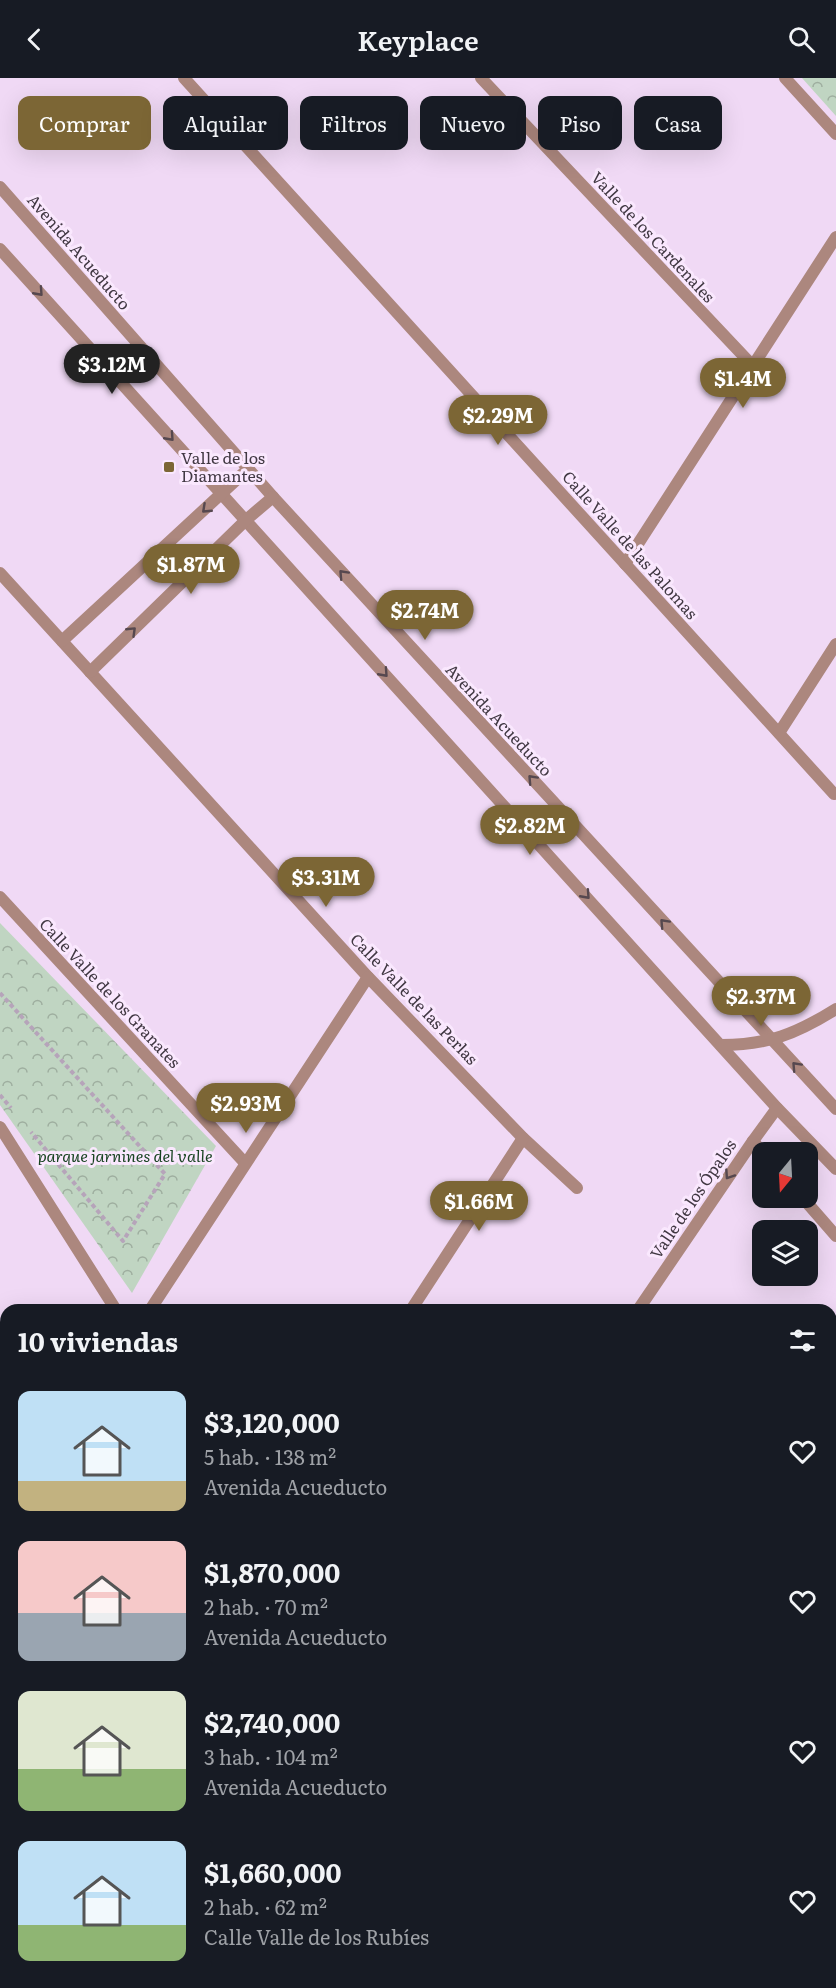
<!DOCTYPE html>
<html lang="es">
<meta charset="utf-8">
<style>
body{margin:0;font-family:Literata,serif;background:#242831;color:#f1f3f6;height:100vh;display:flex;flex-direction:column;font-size:22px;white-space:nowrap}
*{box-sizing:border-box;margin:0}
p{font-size:20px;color:#9ea1a6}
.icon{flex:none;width:33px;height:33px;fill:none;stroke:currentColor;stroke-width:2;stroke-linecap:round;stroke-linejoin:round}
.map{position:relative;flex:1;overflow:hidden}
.details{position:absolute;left:0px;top:1226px;width:837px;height:686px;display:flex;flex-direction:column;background:#171b24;border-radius:18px 18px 0 0;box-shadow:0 6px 24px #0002}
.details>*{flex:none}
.top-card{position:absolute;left:18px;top:18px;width:801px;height:54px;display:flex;gap:12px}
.needle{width:39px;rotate:198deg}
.tools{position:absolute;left:752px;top:1064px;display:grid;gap:12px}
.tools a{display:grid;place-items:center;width:66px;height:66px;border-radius:12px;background:#171b24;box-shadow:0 6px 24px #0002;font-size:30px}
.price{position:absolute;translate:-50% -51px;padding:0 14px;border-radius:21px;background:#7c6635;color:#fff;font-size:20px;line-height:39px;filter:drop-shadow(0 2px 3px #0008)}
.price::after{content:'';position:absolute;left:50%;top:36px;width:18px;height:14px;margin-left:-9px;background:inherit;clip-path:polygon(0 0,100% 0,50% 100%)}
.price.on{background:#222;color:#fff}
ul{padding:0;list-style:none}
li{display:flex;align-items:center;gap:18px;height:150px;padding:0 18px}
li span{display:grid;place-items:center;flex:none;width:168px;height:120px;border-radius:12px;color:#555}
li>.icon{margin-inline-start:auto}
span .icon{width:72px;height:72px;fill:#fffc;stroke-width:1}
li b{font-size:26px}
h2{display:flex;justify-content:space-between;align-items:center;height:72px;padding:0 18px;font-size:26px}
.tag{padding:0 21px;border-radius:12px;background:#171b24;box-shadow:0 6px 24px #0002;font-size:21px;line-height:54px}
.tag.on{background:#7c6635;color:#fff}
header{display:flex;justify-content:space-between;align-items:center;height:78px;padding:0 18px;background:#171b24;font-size:27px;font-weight:600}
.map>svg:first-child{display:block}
</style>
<header><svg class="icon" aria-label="back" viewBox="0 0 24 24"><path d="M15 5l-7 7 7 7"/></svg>Keyplace<svg class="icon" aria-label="search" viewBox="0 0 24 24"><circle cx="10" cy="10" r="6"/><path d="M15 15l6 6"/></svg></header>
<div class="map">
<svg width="836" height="1910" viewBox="0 0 836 1910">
<defs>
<pattern id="grass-dots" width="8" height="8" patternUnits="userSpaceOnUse" patternTransform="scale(1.5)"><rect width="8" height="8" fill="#c0d5c2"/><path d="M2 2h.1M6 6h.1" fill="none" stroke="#9eae9f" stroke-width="1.8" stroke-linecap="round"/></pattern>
<pattern id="forest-crowns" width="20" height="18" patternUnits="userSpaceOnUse" patternTransform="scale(1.5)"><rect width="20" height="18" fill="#c0d5c2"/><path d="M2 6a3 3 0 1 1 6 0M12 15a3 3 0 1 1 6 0" fill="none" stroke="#9eae9f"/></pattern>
</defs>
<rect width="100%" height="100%" fill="#f0d9f5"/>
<polygon fill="url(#grass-dots)" points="831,1901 836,1904 836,1910 517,1910 520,1905 831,1905"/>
<g fill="url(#forest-crowns)">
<polygon points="802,0 836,0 836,38"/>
<polygon points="0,845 216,1068 132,1215 0,1027"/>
</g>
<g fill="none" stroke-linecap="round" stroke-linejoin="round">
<g stroke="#b6a4ba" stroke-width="4" stroke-dasharray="4.5 3" stroke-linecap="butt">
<polyline points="0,915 165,1096 123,1163 31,1054"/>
<polyline points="0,1017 11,1030"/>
</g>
<g stroke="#ac877e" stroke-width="12">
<polyline points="184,0 834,716"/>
<polyline points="481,0 753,288"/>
<polyline points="785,0 836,56"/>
<polyline points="0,109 273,419 836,1031"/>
<polyline points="0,171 777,1030 836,1091"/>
<polyline points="625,486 836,159"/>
<polyline points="0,495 368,899 523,1060 577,1110"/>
<polyline points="62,563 248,391"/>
<polyline points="90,594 246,442 273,419"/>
<polyline points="779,655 836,566"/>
<polyline points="0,819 245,1085"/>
<path d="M721,967C768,967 796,956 836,931"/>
<polyline points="0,1049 116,1232"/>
<polyline points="753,1063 762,1074"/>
<polyline points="802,1119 836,1158"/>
<polyline points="150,1232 368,899"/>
<polyline points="411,1232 523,1060"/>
<polyline points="638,1232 753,1063 777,1030"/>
<polyline points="831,1260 836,1253"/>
<polyline points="0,1459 6,1469"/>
<polyline points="0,1862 6,1872"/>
<polyline points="28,1905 31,1910"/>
<polyline points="194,1910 197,1905"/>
<polyline points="402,1910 406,1905"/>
</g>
</g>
<defs><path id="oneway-chevron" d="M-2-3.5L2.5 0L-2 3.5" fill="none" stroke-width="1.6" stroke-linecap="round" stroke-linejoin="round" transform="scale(1.5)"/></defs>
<g stroke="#56484f">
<use href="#oneway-chevron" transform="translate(39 214) rotate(48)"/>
<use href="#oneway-chevron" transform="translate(170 359) rotate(48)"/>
<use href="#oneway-chevron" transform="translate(206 431) rotate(137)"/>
<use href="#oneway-chevron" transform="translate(343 496) rotate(-133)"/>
<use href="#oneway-chevron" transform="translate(132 553) rotate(-44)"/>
<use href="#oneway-chevron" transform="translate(384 595) rotate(48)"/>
<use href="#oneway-chevron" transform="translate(532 701) rotate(-133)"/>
<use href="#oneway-chevron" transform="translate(586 817) rotate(48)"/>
<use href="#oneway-chevron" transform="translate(664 845) rotate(-133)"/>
<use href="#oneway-chevron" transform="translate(796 988) rotate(-133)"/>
<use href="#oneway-chevron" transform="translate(729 1097) rotate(124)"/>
</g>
<rect fill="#7c6635" stroke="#fae8fe" stroke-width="2" x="163" y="383" width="12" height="12" rx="3"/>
<g text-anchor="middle" stroke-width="6" stroke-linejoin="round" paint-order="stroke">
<g font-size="16" fill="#413843" stroke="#fae8fe">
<text transform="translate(653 159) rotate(47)" y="6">Valle de los Cardenales</text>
<text transform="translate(79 174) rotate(49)" y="6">Avenida Acueducto</text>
<text transform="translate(630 467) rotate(48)" y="6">Calle Valle de las Palomas</text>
<text transform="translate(499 642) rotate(47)" y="6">Avenida Acueducto</text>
<text transform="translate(110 915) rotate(47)" y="6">Calle Valle de los Granates</text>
<text transform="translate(414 921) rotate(46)" y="6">Calle Valle de las Perlas</text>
<text transform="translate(693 1121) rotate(-56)" y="6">Valle de los Ópalos</text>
</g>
<g font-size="16" fill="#413843" stroke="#fae8fe" text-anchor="start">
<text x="181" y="386">Valle de los<tspan x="181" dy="18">Diamantes</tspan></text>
</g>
<g font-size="16" font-style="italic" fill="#194422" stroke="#fae8fe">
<text x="125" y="1084">parque jarnines del valle</text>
</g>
</g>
</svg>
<div class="tools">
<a><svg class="needle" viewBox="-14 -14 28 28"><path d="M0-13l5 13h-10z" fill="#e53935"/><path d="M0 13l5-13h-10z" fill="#9ea1a6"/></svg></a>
<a><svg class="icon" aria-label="layers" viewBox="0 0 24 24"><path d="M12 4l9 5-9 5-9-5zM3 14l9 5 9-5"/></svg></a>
</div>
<b class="price on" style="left:112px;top:317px">$3.12M</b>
<b class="price" style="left:743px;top:331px">$1.4M</b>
<b class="price" style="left:498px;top:368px">$2.29M</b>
<b class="price" style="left:191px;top:517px">$1.87M</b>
<b class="price" style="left:425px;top:563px">$2.74M</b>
<b class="price" style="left:530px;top:778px">$2.82M</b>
<b class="price" style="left:326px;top:830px">$3.31M</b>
<b class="price" style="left:761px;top:949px">$2.37M</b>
<b class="price" style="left:246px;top:1056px">$2.93M</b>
<b class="price" style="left:479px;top:1154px">$1.66M</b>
<div class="top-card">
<a class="tag on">Comprar</a>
<a class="tag">Alquilar</a>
<a class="tag">Filtros</a>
<a class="tag">Nuevo</a>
<a class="tag">Piso</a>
<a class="tag">Casa</a>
</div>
<section class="details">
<h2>10 viviendas<svg class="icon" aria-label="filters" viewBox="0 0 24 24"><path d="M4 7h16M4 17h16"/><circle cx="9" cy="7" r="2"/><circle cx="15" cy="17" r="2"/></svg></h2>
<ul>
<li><span style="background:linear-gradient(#bfe0f5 75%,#c2b280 0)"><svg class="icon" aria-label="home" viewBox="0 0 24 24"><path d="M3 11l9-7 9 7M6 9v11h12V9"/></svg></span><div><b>$3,120,000</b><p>5 hab. · 138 m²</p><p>Avenida Acueducto</p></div><svg class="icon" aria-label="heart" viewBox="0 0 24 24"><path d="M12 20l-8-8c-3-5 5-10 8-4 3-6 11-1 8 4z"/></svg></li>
<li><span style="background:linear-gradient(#f6c9c9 60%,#9aa5b1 0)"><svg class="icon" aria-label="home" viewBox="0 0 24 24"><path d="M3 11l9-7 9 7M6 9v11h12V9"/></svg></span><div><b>$1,870,000</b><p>2 hab. · 70 m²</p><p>Avenida Acueducto</p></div><svg class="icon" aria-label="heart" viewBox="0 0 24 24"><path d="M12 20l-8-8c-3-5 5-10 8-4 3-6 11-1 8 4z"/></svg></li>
<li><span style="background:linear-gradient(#dfe7d0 65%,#8fb573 0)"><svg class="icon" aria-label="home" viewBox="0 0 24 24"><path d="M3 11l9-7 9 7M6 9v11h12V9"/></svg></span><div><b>$2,740,000</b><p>3 hab. · 104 m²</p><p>Avenida Acueducto</p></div><svg class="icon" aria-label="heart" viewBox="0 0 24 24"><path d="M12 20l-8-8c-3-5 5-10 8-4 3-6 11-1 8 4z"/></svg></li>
<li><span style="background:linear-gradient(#bfe0f5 70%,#8fb573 0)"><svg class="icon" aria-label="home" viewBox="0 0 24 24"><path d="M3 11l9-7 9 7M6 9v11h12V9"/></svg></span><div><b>$1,660,000</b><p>2 hab. · 62 m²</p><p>Calle Valle de los Rubíes</p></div><svg class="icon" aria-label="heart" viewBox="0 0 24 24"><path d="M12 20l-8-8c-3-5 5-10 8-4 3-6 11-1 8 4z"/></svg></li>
</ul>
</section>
</div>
